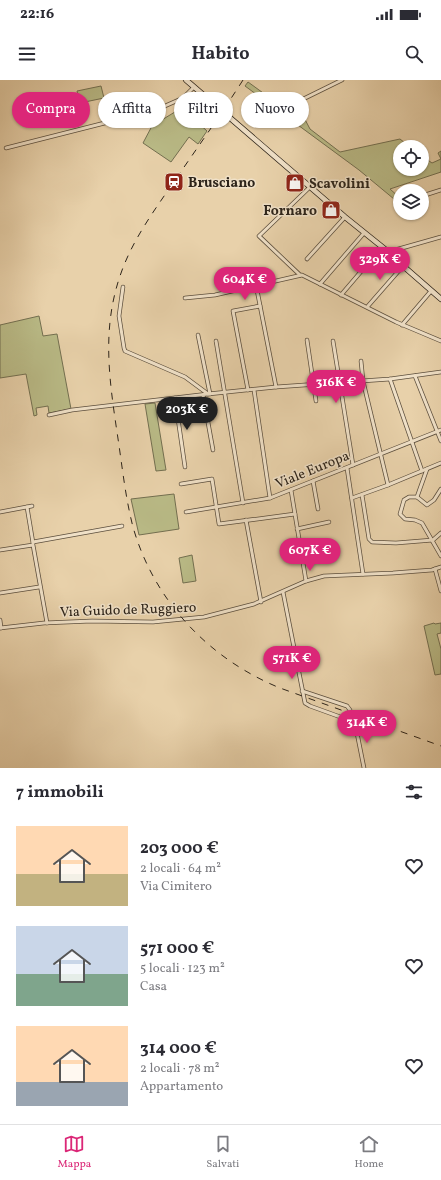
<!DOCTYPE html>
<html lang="it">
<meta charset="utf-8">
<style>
body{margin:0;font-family:Vollkorn,serif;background:#f2f2f3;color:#2b2b33;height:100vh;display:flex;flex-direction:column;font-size:15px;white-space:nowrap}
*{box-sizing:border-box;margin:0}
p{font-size:13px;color:#7c7c81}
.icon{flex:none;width:22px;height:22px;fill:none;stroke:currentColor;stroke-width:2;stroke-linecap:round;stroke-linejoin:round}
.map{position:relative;height:688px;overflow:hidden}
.panel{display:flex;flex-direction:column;background:#fff;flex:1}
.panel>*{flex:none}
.hud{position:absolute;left:12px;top:12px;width:417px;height:36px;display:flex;gap:8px}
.buttons{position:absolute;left:393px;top:60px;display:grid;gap:8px}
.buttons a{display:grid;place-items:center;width:36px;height:36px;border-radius:50%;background:#fff;box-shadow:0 1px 3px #0004;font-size:20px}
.price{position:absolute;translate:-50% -34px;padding:0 9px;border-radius:14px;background:#db2777;color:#fff;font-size:13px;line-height:26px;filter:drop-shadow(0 1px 2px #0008)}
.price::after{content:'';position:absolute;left:50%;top:24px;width:12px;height:9px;margin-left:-6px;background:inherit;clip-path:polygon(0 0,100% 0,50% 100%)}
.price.on{background:#222;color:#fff}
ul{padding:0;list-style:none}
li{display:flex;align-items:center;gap:12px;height:100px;padding:0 16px}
li span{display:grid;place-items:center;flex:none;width:112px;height:80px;border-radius:0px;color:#555}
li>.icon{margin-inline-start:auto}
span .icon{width:48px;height:48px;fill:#fffc;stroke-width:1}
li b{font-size:17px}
h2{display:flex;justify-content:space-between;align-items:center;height:48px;padding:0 16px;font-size:17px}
.pill{padding:0 14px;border-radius:18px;background:#fff;box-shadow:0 1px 3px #0004;font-size:14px;line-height:36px}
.pill.on{background:#db2777;color:#fff}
.status{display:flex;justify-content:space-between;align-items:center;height:28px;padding:0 20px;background:#fff;direction:ltr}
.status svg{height:11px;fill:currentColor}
header{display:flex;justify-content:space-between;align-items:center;height:52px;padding:0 16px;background:#fff;font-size:18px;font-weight:700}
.tabs{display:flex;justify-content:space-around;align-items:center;height:56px;border-top:1px solid #e1e1e2;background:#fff;font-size:11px;color:#7c7c81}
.tabs a{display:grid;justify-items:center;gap:2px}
.tabs .on{color:#db2777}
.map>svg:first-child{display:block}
</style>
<div class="status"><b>22:16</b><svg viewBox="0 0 49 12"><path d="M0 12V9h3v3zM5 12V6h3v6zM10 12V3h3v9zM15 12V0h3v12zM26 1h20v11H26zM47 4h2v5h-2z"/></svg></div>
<header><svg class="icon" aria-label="menu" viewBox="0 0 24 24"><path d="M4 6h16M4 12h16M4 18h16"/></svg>Habito<svg class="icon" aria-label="search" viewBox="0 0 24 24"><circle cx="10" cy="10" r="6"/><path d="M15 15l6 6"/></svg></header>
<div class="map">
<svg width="441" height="688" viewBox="0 0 441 688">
<rect width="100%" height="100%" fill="#e8d1aa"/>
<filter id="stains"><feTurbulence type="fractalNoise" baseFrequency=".005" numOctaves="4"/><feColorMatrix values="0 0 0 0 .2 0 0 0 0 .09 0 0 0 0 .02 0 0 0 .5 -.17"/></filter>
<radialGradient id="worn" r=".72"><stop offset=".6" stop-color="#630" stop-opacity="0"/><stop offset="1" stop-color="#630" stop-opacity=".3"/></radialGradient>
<g fill="#b9ba86" stroke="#736f50">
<polygon points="248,2 292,34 300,30 310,49 340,72 400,59 410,67 400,67 400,89 422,89 422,76 432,83 441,79 438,73 441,71 441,92 390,109 400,118 400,124 359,90 245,6"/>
<polygon points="101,6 104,18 80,23 77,11"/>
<polygon points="183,27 199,37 196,41 207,51 198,64 189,57 171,82 143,63 152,46"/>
<polygon points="39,236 43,256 57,254 71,329 49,333 48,326 36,328 37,335 34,336 26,294 0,298 0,245"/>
<polygon points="155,323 166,390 156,391 145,324"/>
<polygon points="174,414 179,449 139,455 131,419"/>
<polygon points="192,475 196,501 183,503 179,478"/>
<polygon points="434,543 435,544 441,543 441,553 437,554 441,569 441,594 435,595 424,546"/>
</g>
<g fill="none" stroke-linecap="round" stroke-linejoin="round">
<defs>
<g id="street">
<polyline points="287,27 342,0"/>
<polyline points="6,68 156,30 183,18 194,7"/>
<polyline points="422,116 441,110"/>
<polyline points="395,170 441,157"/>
<polyline points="307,179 345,137"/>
<polyline points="300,195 259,156 310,107"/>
<polyline points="320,204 364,153"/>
<polyline points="256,205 276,307"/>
<polyline points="123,207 119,236 124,268 125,271 185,297 208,314"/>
<polyline points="341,215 382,167"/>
<polyline points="185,218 215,215 302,195 396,242 441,261"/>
<polyline points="368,226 403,186"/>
<polyline points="402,245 431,211"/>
<polyline points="198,255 210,314"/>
<polyline points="307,260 316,321"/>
<polyline points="216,261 243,423"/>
<polyline points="333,261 353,385"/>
<polyline points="361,281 363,301 388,405"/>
<polyline points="415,296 441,361"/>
<polyline points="390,299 422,391"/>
<polyline points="248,310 233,231 260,226"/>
<polyline points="254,310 270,418"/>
<polyline points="203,315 213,370"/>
<polyline points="175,318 185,387"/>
<polyline points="49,335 72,330 208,314 276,307 390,299 441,292"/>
<polyline points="347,388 363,494"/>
<polyline points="427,389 417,417 409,417 404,420 400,434 405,439 415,440 422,443 441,476"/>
<polyline points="313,401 318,429"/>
<polyline points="181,404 212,399 219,444 295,434"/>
<polyline points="291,410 306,501"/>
<polyline points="362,415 369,459 372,462 396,463 433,460 441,453"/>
<polyline points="417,417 427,425 434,420 441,409"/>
<polyline points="352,418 388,405 441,383"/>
<polyline points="27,427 33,463"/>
<polyline points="0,432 32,426"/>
<polyline points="186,432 270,418 441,350"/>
<polyline points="246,440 261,522"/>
<polyline points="297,449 329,442"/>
<polyline points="33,462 122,446"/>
<polyline points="0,470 33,465 47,543"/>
<polyline points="435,489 441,511"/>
<polyline points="283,512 305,623 310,626 357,643"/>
<polyline points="0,513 39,507"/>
<polyline points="0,540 1,548"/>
<polyline points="0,548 44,543 92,541 153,542 204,537 254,524 306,501 324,496 393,493 432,490 441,487"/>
<polyline points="302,611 347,626 350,630 348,640"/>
<polyline points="355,643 364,688"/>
</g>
<g id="secondary">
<polyline points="186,0 345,137 391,174"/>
<polyline points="392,177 391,172 396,170 399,173 398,177 399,181"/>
<polyline points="394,178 441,219"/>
</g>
</defs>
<use href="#street" stroke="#5c4f3e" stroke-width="4.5"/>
<use href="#secondary" stroke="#2d241a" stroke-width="6"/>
<use href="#street" stroke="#f0e1c8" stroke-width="3"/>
<use href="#secondary" stroke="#f0e1c8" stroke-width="4.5"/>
<path stroke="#2d241a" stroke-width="1" stroke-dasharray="7 7" stroke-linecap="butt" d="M243,0C220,36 195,71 171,106C151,135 131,163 120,196C102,249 109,298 117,352C122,384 125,416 133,447C154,521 209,579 280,608L441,666"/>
</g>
<defs>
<symbol id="station-square" viewBox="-11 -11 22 22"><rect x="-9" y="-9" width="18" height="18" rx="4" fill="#8f2418" stroke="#f0e1c8"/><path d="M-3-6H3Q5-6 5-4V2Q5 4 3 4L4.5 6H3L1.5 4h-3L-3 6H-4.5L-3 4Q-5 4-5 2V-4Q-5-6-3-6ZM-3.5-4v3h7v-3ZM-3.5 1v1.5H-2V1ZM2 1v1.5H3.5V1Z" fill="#fff"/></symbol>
<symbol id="shop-square" viewBox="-11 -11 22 22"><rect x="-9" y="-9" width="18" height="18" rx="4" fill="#8f2418" stroke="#f0e1c8"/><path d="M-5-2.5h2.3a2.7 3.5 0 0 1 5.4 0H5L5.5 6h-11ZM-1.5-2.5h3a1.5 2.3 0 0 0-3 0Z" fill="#fff"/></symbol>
</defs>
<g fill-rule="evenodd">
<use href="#station-square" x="163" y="91" width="22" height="22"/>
<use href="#shop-square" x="284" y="92" width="22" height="22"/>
<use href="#shop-square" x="320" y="119" width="22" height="22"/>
</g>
<g text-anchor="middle" stroke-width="3" stroke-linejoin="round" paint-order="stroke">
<g font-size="14" font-weight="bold" fill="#2d241a" stroke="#f0e1c8" text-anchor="start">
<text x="188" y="107">Brusciano</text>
<text x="309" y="108">Scavolini</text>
<text x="317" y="135" text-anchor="end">Fornaro</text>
</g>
<g font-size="14" fill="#2d241a" stroke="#f0e1c8">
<text transform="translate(312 389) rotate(-22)" y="5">Viale Europa</text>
<text transform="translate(128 529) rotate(-2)" y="5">Via Guido de Ruggiero</text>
</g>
</g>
<rect width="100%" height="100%" filter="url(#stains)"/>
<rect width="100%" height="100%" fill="url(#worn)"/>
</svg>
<div class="buttons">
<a><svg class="icon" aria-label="locate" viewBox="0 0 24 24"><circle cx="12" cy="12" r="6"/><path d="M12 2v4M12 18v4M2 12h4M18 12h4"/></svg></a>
<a><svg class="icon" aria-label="layers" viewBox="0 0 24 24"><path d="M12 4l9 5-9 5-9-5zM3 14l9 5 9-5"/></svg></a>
</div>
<b class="price" style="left:380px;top:201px">329K €</b>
<b class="price" style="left:245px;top:221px">604K €</b>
<b class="price" style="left:336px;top:324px">316K €</b>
<b class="price on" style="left:187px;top:351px">203K €</b>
<b class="price" style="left:310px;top:492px">607K €</b>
<b class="price" style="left:292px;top:600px">571K €</b>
<b class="price" style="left:367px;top:664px">314K €</b>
<div class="hud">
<a class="pill on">Compra</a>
<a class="pill">Affitta</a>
<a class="pill">Filtri</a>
<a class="pill">Nuovo</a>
</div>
</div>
<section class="panel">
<h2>7 immobili<svg class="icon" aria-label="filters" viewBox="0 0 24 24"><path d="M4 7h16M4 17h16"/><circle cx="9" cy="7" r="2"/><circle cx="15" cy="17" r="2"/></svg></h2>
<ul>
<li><span style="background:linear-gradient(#ffd9b3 60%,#c2b280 0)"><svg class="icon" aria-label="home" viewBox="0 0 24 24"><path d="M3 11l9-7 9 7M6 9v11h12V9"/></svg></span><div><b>203 000 €</b><p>2 locali · 64 m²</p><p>Via Cimitero</p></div><svg class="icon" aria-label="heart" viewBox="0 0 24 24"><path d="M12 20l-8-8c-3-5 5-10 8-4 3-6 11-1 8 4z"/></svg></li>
<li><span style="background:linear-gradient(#c9d6e8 60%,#7fa58c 0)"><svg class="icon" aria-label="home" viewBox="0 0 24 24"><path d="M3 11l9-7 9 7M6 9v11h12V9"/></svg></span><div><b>571 000 €</b><p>5 locali · 123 m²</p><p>Casa</p></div><svg class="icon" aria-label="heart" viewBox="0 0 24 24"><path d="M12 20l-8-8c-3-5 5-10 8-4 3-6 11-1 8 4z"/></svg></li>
<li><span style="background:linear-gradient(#ffd9b3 70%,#9aa5b1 0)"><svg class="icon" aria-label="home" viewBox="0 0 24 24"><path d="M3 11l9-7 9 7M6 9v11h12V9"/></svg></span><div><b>314 000 €</b><p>2 locali · 78 m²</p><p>Appartamento</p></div><svg class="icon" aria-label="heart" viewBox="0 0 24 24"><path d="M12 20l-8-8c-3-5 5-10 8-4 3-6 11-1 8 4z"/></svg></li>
</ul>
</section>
<nav class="tabs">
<a class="on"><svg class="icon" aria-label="map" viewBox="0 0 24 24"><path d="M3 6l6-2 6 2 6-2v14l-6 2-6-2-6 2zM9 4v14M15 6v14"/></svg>Mappa</a>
<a><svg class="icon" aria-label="saved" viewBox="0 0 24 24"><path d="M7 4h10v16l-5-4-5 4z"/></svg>Salvati</a>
<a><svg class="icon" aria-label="home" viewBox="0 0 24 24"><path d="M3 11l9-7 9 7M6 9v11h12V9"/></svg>Home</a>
</nav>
